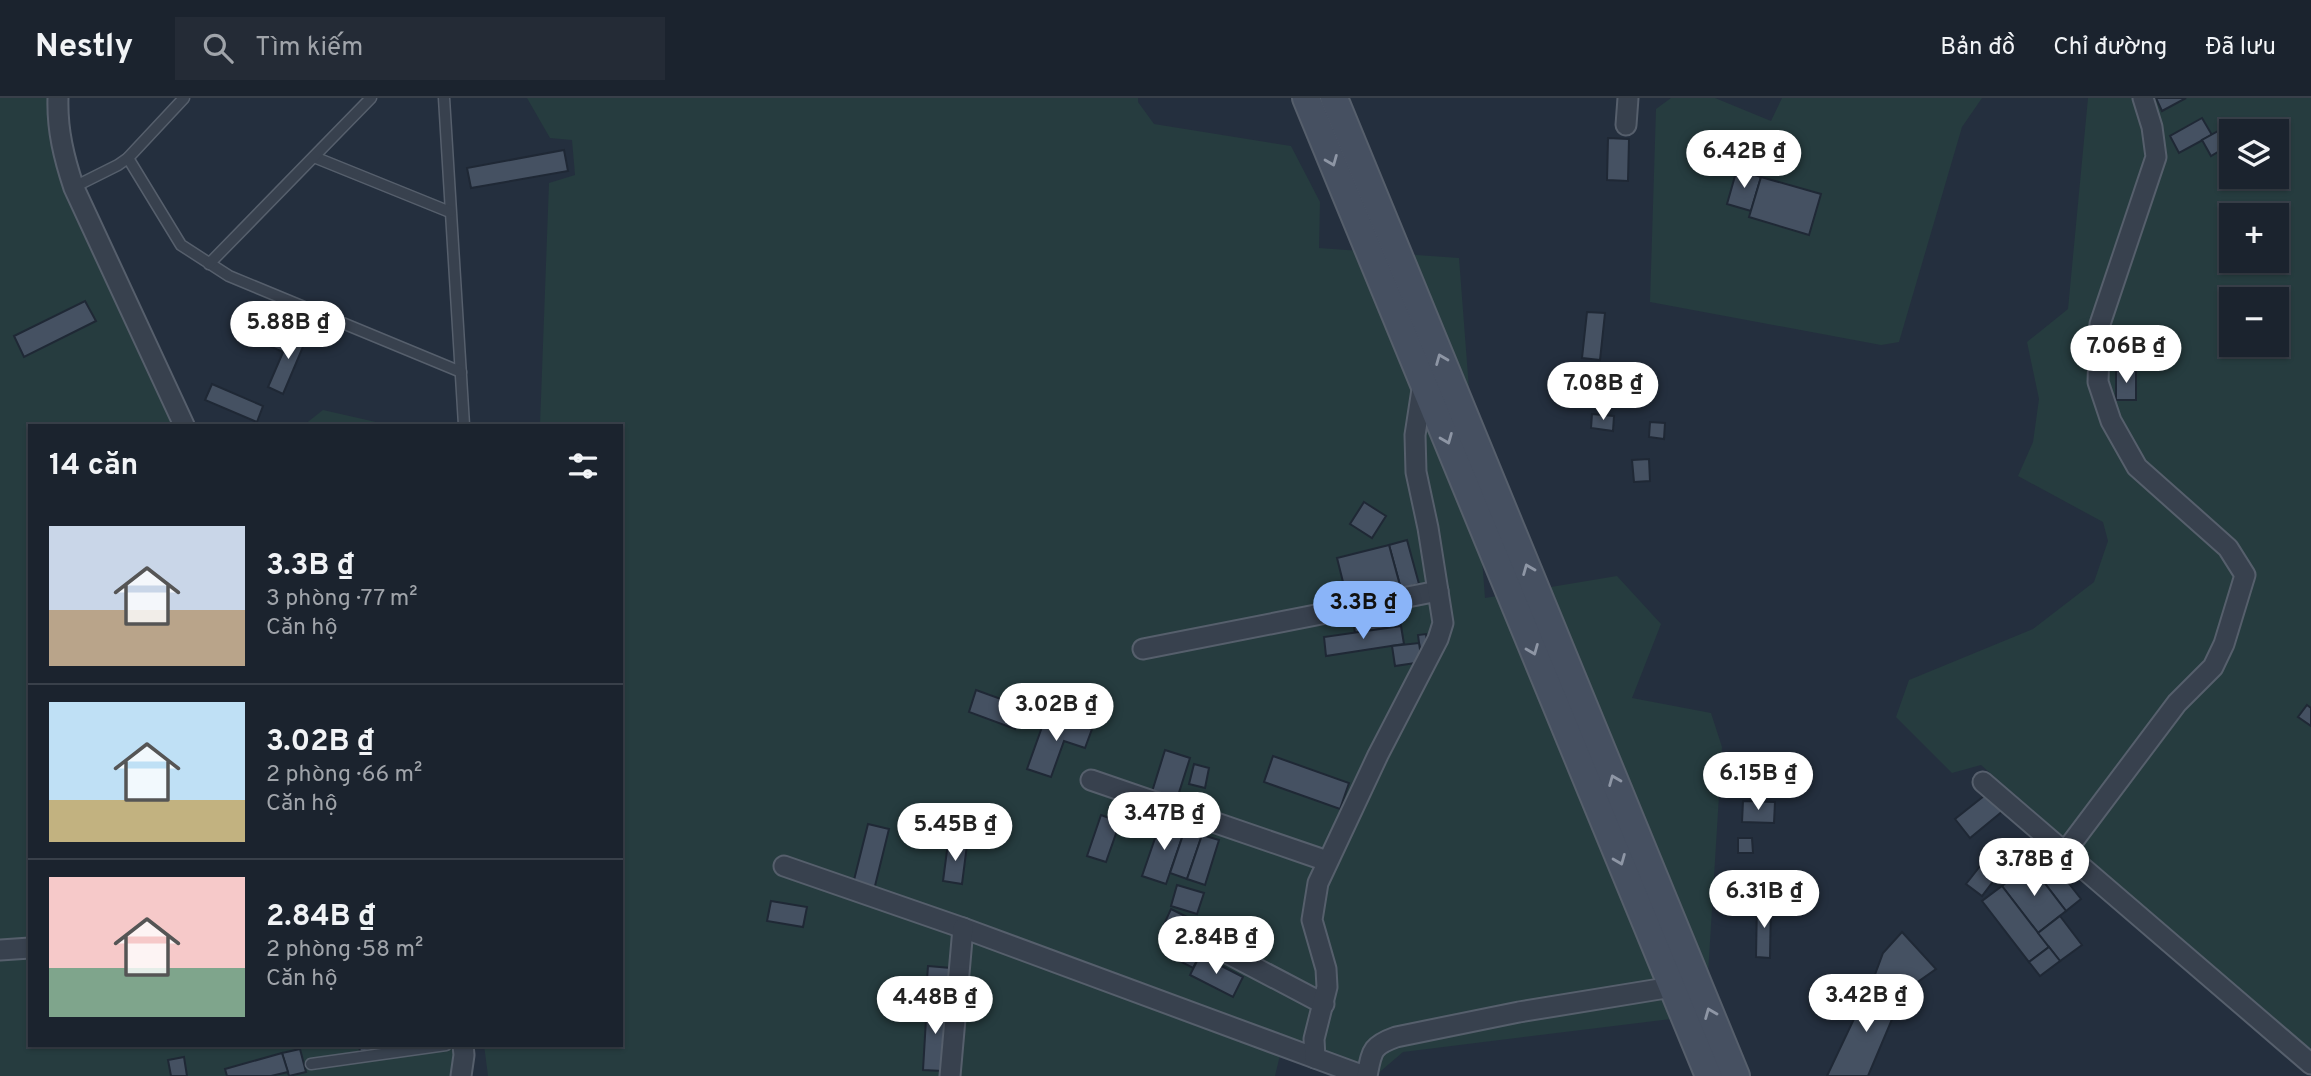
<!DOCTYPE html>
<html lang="vi">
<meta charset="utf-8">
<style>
body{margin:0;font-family:Overpass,sans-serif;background:#242b36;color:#f1f3f6;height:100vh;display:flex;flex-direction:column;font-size:26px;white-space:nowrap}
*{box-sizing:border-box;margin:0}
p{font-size:23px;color:#a0a4aa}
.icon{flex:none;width:38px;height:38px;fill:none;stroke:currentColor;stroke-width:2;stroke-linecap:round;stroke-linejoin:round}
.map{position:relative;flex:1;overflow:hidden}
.details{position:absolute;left:28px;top:326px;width:595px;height:623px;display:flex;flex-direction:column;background:#1b232e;border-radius:0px;box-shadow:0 2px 5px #0004,0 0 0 2px #39404a}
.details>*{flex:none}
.fabs{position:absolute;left:2219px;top:21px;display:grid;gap:14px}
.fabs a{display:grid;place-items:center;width:70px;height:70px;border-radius:0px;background:#1b232e;box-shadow:0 2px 5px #0004,0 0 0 2px #39404a;font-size:35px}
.price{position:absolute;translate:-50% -60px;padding:0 16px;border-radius:24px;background:#fff;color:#222;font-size:23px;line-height:46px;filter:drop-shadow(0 2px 4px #0008)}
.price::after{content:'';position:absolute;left:50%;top:42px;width:21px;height:16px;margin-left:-10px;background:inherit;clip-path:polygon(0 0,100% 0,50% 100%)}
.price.on{background:#8ab4f8;color:#111}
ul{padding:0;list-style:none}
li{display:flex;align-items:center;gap:21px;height:175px;padding:0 21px}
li+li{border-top:2px solid #39404a}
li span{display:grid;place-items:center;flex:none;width:196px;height:140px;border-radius:0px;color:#555}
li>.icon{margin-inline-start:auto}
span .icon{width:84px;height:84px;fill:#fffc;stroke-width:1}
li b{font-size:30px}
h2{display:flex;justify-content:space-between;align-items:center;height:84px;padding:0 21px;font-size:30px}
header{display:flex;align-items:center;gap:42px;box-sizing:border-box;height:98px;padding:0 35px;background:#1b232e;border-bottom:2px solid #39404a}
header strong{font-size:33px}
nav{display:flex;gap:38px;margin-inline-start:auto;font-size:24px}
.search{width:490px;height:63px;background:#242b36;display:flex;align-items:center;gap:18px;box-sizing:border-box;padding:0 24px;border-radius:0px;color:#a0a4aa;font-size:26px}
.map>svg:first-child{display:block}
</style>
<header>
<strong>Nestly</strong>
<div class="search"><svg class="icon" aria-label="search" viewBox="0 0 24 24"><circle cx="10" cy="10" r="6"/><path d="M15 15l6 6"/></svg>Tìm kiếm</div>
<nav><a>Bản đồ</a><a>Chỉ đường</a><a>Đã lưu</a></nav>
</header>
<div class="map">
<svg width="2311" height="978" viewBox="0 0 2311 978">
<rect width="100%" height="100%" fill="#242f3e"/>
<g fill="#263c3f" fill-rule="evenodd">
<polygon points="0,0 62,0 74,90 183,327 30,327 30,947 463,947 466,978 0,978"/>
<polygon points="527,0 1138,0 1138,4 1154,26 1291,48 1320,104 1319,150 1459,160 1485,500 1617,478 1661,526 1632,600 1711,615 1722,649 1708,876 1671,921 1403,954 1375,978 1280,957 1275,978 488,978 484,947 621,947 621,327 540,327 549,85 575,77 572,42 550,40"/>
<polygon points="1671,0 1715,0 1771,23 1782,0 1982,0 1962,29 1899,244 1881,247 1650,204 1656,11"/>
<path d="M2088,0H2311V955L1981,667L1952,675L1896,619L1909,582L2033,531L2094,484L2108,443L2103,424L2018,378L2033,344L2039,301L2027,244L2068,211ZM2231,33H2277V79H2231ZM2231,117H2277V163H2231ZM2231,201H2277V247H2231Z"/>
<polygon points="323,312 389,327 304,327"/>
</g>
<g fill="#455162" stroke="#1f2835" stroke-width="2">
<polygon points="2156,0 2186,0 2162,13"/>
<polygon points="2202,20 2212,37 2179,55 2170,38"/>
<polygon points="2229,27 2233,33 2231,46 2211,58 2202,42"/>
<polygon points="1608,40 1629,41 1628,83 1607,82"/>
<polygon points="564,52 568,73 471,90 467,70"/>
<polygon points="1737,71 1761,79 1751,113 1727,106"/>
<polygon points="1761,79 1821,96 1809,137 1749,119"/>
<polygon points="85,203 96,223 24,259 14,238"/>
<polygon points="1587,214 1605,215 1600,262 1582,260"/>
<polygon points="277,224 293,231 283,254 267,247"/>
<polygon points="293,231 308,237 283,296 268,289"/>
<polygon points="2116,272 2136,273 2136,302 2116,302"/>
<polygon points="212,286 263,308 257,324 205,302"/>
<polygon points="1592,316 1614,318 1613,333 1591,330"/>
<polygon points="1650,324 1665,325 1664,341 1649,339"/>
<polygon points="1649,361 1650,383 1634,384 1632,362"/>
<polygon points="1364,404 1386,418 1372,440 1350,426"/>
<polygon points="1407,442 1419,486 1401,491 1389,447"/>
<polygon points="1389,447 1401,491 1348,504 1337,460"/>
<polygon points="1400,515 1401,528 1355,535 1353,522"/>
<polygon points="1401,528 1404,546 1326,558 1324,539"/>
<polygon points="1426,536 1429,559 1421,560 1418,537"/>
<polygon points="1419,545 1422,564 1395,568 1392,548"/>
<polygon points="976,592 1023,609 1015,631 969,614"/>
<polygon points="2307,607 2311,610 2311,628 2298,619"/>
<polygon points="1047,615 1092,631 1085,650 1064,643 1051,679 1027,671"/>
<polygon points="1165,652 1190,660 1176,704 1151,697"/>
<polygon points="1273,658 1349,685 1340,711 1264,684"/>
<polygon points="1194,666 1209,670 1205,690 1189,686"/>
<polygon points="1989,694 2004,712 1970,740 1955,721"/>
<polygon points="1743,703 1775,704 1774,725 1742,724"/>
<polygon points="1101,717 1120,724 1106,764 1087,758"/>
<polygon points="1161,723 1185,731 1166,786 1142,778"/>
<polygon points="868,726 889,731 874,792 853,786"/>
<polygon points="1185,731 1202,737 1187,781 1170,775"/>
<polygon points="1202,737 1219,742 1205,787 1187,781"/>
<polygon points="1738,740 1752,740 1753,755 1738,755"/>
<polygon points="948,745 967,747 962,786 943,783"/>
<polygon points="1992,753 2007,765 1982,798 1966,786"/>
<polygon points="2045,755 2081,801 2066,813 2030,766"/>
<polygon points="2030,766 2066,813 2038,835 2002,788"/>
<polygon points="1177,787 1204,795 1197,816 1171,808"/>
<polygon points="2002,788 2049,849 2029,864 1982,803"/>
<polygon points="771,803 807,809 803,829 767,823"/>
<polygon points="1757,803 1771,804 1770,860 1756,859"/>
<polygon points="1171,811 1227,839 1214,865 1159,837"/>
<polygon points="2060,818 2082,847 2060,863 2038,835"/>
<polygon points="1902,834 1936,871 1902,895 1873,882 1883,855"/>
<polygon points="1178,847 1200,857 1193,870 1172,859"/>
<polygon points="2049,849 2060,863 2040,878 2029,864"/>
<polygon points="1200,857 1243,879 1233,899 1190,877"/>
<polygon points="928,868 951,870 949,898 926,896"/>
<polygon points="1870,887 1883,890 1901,900 1868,978 1827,978"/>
<polygon points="927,904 948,905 943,973 923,972"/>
<polygon points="359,947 374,947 375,951 360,954"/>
<polygon points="300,951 306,974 289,978 282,955"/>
<polygon points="282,955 288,974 271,978 227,978 225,971"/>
<polygon points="184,959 187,978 171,978 168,962"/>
</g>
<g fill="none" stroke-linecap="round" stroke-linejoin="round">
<defs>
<g id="lane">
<polyline points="444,0 464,327"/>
<polyline points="314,59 450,114"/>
<polyline points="128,60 181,147 229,178 461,274"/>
<polyline points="74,89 118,67 128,60 184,0"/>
<polyline points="209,166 371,0"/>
<polyline points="311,966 446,947"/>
</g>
<g id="street">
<path d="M58,0C57,32 64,60 74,90L184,327"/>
<polyline points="1626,27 1628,0"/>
<polyline points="1143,551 1438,493"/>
<polyline points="1091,682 1327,763"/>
<polyline points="1983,684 2311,966"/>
<polyline points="2065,754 2177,605 2213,569 2224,546 2245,477 2228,450 2137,369 2111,323 2098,284 2100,226 2156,59 2152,29 2143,0"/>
<polyline points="784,768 963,830 1315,960"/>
<polyline points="0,852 30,850"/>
<polyline points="1227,855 1324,906"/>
<polyline points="461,978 464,957 463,947"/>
<polyline points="950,978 963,830"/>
<polyline points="1364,978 1315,960 1314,941 1327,889 1326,871 1312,822 1318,785 1378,657 1438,541 1443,525 1428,430 1416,374 1415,337 1423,285"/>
<path d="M1367,978C1372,953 1371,948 1396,939L1519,914L1672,889"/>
</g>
<g id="secondary">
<polyline points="1306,0 1709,978"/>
<polyline points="1334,0 1736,978"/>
</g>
</defs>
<use href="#lane" stroke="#565f6c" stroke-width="13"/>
<use href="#street" stroke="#565f6c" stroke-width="23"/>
<use href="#secondary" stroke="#565f6c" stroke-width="30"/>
<use href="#lane" stroke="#38414e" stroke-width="10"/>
<use href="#street" stroke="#38414e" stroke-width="19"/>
<use href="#secondary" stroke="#465061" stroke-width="26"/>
</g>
<defs><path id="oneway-chevron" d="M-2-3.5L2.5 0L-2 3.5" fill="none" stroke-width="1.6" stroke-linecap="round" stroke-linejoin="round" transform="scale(1.75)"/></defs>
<g stroke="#8e96a5">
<use href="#oneway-chevron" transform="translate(1332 63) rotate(68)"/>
<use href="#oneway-chevron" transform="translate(1441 261) rotate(-112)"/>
<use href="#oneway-chevron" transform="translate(1447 341) rotate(68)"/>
<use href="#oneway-chevron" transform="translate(1528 471) rotate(-112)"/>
<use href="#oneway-chevron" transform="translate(1533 552) rotate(68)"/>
<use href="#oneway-chevron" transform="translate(1614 682) rotate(-112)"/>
<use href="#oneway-chevron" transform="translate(1620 762) rotate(68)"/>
<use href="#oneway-chevron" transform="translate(1710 915) rotate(-112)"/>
</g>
</svg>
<div class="fabs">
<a><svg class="icon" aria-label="layers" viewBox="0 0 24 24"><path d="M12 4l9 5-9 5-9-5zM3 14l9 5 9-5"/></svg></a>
<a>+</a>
<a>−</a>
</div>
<b class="price" style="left:1744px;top:92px">6.42B ₫</b>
<b class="price" style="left:288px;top:263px">5.88B ₫</b>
<b class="price" style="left:2126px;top:287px">7.06B ₫</b>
<b class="price" style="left:1603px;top:324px">7.08B ₫</b>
<b class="price on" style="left:1363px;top:543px">3.3B ₫</b>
<b class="price" style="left:1056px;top:645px">3.02B ₫</b>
<b class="price" style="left:1758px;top:714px">6.15B ₫</b>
<b class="price" style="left:1164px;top:754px">3.47B ₫</b>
<b class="price" style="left:955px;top:765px">5.45B ₫</b>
<b class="price" style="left:2034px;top:800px">3.78B ₫</b>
<b class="price" style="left:1764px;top:832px">6.31B ₫</b>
<b class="price" style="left:1216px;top:878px">2.84B ₫</b>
<b class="price" style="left:1866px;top:936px">3.42B ₫</b>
<b class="price" style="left:935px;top:938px">4.48B ₫</b>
<section class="details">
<h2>14 căn<svg class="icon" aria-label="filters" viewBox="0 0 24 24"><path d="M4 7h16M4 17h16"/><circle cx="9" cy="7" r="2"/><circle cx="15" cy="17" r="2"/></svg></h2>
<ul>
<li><span style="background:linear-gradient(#c9d6e8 60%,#b9a48a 0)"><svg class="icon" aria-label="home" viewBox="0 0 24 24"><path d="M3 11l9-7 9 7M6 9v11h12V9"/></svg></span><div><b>3.3B ₫</b><p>3 phòng · 77 m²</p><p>Căn hộ</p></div></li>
<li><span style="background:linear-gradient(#bfe0f5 70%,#c2b280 0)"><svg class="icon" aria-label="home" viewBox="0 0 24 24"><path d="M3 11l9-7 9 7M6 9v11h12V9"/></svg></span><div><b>3.02B ₫</b><p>2 phòng · 66 m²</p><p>Căn hộ</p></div></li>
<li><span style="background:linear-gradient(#f6c9c9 65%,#7fa58c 0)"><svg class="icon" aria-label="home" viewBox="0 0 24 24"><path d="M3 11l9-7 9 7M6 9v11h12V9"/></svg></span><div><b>2.84B ₫</b><p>2 phòng · 58 m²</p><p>Căn hộ</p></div></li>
</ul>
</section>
</div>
